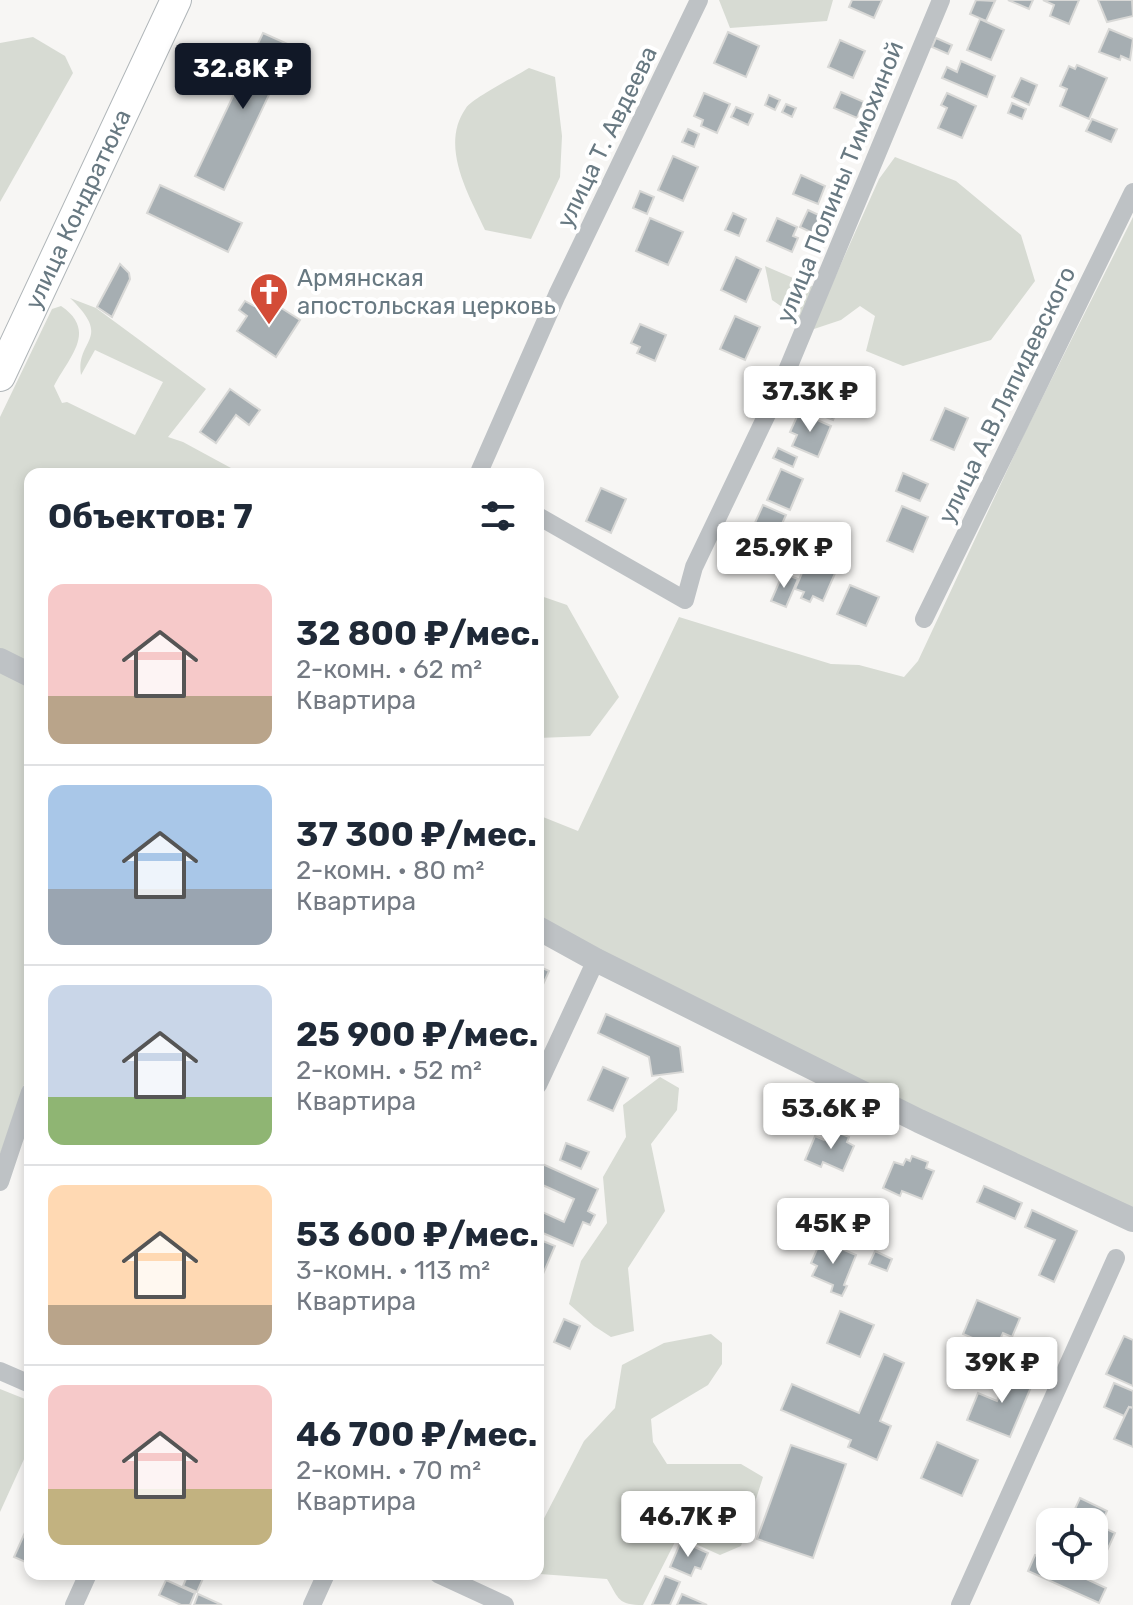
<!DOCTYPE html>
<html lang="ru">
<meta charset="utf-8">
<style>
body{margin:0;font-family:Rubik,sans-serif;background:#f6f6f7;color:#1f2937;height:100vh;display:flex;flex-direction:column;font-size:30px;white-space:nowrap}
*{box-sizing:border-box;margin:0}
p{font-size:26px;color:#747a83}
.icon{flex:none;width:44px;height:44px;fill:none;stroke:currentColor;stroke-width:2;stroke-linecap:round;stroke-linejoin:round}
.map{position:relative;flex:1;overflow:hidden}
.sheet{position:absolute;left:24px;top:468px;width:520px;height:1112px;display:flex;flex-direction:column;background:#fff;border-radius:16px;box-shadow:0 4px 12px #0003}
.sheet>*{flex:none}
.buttons{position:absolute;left:1036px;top:1508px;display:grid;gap:16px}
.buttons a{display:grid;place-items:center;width:72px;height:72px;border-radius:16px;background:#fff;box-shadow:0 4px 12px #0003;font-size:40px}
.price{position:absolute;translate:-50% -68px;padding:0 18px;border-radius:8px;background:#fff;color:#222;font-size:26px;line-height:52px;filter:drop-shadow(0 2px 4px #0008)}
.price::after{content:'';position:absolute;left:50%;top:48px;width:24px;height:18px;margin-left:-12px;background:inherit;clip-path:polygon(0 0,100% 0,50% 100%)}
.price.on{background:#111827;color:#fff}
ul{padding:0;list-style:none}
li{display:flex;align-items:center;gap:24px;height:200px;padding:0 24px}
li+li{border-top:2px solid #e0e1e3}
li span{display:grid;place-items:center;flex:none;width:224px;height:160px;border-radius:16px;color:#555}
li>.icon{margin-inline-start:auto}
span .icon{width:96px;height:96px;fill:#fffc;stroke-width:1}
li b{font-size:34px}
h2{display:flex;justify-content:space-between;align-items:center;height:96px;padding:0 24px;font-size:34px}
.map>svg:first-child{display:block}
</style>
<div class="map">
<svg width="1133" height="1605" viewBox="0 0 1133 1605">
<rect width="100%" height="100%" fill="#f7f6f4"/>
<g fill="#d7dbd3">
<polygon points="719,0 833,0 827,21 730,28"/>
<polygon points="33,37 65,56 73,73 0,202 0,43"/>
<path d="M529,68L555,77L562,136L560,177L531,239L485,230C469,195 439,146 466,108C473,98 516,76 529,68Z"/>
<polygon points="895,157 956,181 1021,235 1035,281 991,340 903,366 866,351 875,316 860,306 841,320 814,329 772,300 765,266 828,293 879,179"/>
<polygon points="1133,217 1133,1214 538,921 538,815 578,831 679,617 831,664 859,665 904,677 918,661 1026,430"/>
<path d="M70,298L96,308L206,389L168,437L183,442L242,474H30V664L0,649V417L52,309L61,306C98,331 69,357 54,386L62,403L67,402L135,435L163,382L95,350L81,375C75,339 114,340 70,298Z"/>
<polygon points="538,595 567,605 619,697 590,736 538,738"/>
<polygon points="0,671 30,687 30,1067 0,1155"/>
<polygon points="660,1077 679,1088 677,1110 651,1144 665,1211 628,1268 634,1331 611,1337 594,1326 569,1304 581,1261 607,1223 603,1177 626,1137 623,1105"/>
<path d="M711,1334L722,1343V1364L708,1385L651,1419L653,1442L667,1464H741L763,1477L741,1546L720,1555L678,1536L643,1605C618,1605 619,1599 607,1579L540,1574L538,1530L584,1441L615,1408L622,1365L664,1343Z"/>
<polygon points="0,1389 30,1401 30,1446 0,1512"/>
</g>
<g fill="#a6aeb2" stroke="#d8d8d6" stroke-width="2">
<polygon points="852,0 882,0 874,18 849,7"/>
<polygon points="976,0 995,1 986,21 970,14"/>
<polygon points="1008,0 1033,0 1029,9"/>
<polygon points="1043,0 1079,0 1069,24 1050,16 1054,5"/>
<polygon points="1098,0 1132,0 1133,16 1107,22"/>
<polygon points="980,19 1004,30 991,60 967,50"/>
<polygon points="1109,29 1133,39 1130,60 1121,56 1120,60 1099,52"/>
<polygon points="728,32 759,46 746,77 714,63"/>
<polygon points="263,33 292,46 224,190 195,176"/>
<polygon points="936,38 952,45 948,54 932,47"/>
<polygon points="840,40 865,51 853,78 828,67"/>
<polygon points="961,61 995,76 987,97 942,78 947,67 957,72"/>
<polygon points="1077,65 1107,78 1089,119 1060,106 1067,89 1060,86 1069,66 1075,69"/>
<polygon points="1021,78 1037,85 1029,105 1012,97"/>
<polygon points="841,92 864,102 857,118 834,108"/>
<polygon points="704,93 730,104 717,133 701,126 703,120 694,116"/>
<polygon points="947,93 976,106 962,138 938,128 947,108 941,105"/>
<polygon points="769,95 780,100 775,110 765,105"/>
<polygon points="1012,103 1026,109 1022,119 1008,113"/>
<polygon points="786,104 796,108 792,117 782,112"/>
<polygon points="736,107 753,114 748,125 731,117"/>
<polygon points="1092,119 1117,129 1111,142 1086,131"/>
<polygon points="688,129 699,134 694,147 682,142"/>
<polygon points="673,156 698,167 683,201 658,190"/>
<polygon points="801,175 825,186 818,204 793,194"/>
<polygon points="160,185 242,223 228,252 147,213"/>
<polygon points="640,191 654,197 647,214 633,208"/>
<polygon points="808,210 827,219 819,236 800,227"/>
<polygon points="733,213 746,219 739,236 725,230"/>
<polygon points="650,218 683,232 668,265 636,251"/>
<polygon points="777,218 797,227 793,236 798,238 792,252 767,241"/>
<polygon points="736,257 761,269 746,302 721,290"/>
<polygon points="120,264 129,273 130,279 112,317 97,307"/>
<polygon points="261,295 300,320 276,357 237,331 247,316 239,310 245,301 254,306"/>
<polygon points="735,316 760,327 745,360 720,349"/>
<polygon points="640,324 666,335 655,361 637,353 640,347 631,343"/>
<polygon points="230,389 260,410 249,425 236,415 216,443 200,432"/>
<polygon points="822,390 842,399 833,420 813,412"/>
<polygon points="945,408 968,418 954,450 931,440"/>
<polygon points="799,412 831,426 818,457 792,446 797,435 790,432"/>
<polygon points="778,448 797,457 793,467 773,458"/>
<polygon points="781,469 803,479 790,510 767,500"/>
<polygon points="903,473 928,484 920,501 896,491"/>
<polygon points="601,488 626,499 611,533 586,521"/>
<polygon points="763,505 786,515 772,546 749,536"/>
<polygon points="902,506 928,517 913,552 887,541"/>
<polygon points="806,524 818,529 808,552 796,547"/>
<polygon points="820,555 829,559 826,567 836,571 823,601 813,596 810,602 801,598 804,592 795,589 808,559 816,563"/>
<polygon points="783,573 798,579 786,607 771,601"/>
<polygon points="850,585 879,597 866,626 837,614"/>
<polygon points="538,966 549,971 541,989 538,987"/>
<polygon points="606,1014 680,1047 683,1072 652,1076 649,1057 598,1033"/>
<polygon points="603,1067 628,1078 613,1111 588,1100"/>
<polygon points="833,1130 849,1137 847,1142 854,1146 843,1171 823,1162 821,1167 805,1160 815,1136 824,1140 826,1134 830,1136"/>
<polygon points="566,1143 589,1152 581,1169 560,1160"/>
<polygon points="912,1156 928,1162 926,1168 934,1171 922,1199 902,1191 900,1196 883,1188 894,1162 903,1165 906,1159 910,1161"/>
<polygon points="538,1162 598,1189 588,1211 595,1215 590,1225 583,1222 573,1246 538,1231 538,1210 564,1222 574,1199 538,1183"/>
<polygon points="984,1186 1022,1203 1015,1219 977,1202"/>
<polygon points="1032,1210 1077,1231 1054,1282 1039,1275 1055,1240 1025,1227"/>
<polygon points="538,1239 555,1246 540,1281 538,1280"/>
<polygon points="821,1240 856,1255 844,1285 847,1286 842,1296 831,1292 833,1285 812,1276 817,1266 811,1263"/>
<polygon points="875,1251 892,1259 887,1271 869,1264"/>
<polygon points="977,1300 1020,1318 1012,1337 1003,1333 996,1348 963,1334"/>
<polygon points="840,1311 874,1325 860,1357 827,1343"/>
<polygon points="564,1319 580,1326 570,1349 554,1342"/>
<polygon points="1124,1336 1133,1340 1133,1386 1106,1374"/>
<polygon points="884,1354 904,1363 880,1421 891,1426 877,1460 848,1447 851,1440 781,1410 792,1384 859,1413"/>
<polygon points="1010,1370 1034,1380 1010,1437 967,1420 978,1393 997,1401"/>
<polygon points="1114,1383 1133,1391 1133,1408 1129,1407 1124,1416 1104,1407"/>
<polygon points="1129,1407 1133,1408 1133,1447 1114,1439"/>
<polygon points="937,1442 978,1460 962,1496 921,1478"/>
<polygon points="791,1445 846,1464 813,1558 757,1539"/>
<polygon points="1080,1498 1107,1511 1094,1539 1094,1522 1069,1522"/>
<polygon points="1100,1526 1115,1533 1101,1564 1094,1561 1094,1539"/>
<polygon points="27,1528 30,1530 30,1564 14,1557"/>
<polygon points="681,1541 708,1553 701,1569 695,1567 691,1576 670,1567"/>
<polygon points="1035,1555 1050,1562 1050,1566 1058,1566 1106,1588 1099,1603 1028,1571"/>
<polygon points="188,1574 205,1574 197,1592 183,1586"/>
<polygon points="665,1576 680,1582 670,1605 652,1605"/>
<polygon points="166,1580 195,1593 190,1605 181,1605 159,1595"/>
<polygon points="198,1594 222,1605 194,1605"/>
<polygon points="682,1594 707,1605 677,1605"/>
</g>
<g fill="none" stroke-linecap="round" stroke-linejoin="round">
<defs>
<g id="primary">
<path id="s1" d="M0,376L176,0"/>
</g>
</defs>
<use href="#primary" stroke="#afb5b8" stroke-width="32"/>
<g stroke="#bec2c5" stroke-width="18">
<polyline points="481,474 480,470 557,295 699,0"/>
<polyline points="538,516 685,600 694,567 781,385 941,0"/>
<polyline points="924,619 1133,192"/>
<polyline points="538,1085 596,960"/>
<polyline points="0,1182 30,1092"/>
<polyline points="0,1371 30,1384"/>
<polyline points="438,1574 505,1605"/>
<polyline points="74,1605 88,1574"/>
<polyline points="312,1605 326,1574"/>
<polyline points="960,1605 1116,1258"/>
</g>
<g stroke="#bec2c5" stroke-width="24">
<polyline points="0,660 30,675"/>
<polyline points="538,928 596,960 919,1121 1133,1220"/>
</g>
<use href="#primary" stroke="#fff" stroke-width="30"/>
</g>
<defs>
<symbol id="church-pin" viewBox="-11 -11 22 30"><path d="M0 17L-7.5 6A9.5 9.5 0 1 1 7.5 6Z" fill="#d34c37" stroke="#fff"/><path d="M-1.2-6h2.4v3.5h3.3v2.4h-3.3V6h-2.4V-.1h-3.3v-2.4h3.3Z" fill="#fff"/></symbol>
</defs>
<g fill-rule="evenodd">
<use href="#church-pin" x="247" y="270" width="44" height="60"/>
</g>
<g text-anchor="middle" stroke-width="8" stroke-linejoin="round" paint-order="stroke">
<g font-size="24" fill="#687982" stroke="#fff">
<text transform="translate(607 137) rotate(-64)" y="8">улица Т. Авдеева</text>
<text transform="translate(840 182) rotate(-68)" y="8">улица Полины Тимохиной</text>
<text dy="8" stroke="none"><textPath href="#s1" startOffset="184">улица Кондратюка</textPath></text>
<text transform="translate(1007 395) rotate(-64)" y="8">улица А.В.Ляпидевского</text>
</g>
<g font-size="24" fill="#687982" stroke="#fff" text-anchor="start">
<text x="297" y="286">Армянская<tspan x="297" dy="28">апостольская церковь</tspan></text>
</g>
</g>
</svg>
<div class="buttons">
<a><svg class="icon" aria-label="locate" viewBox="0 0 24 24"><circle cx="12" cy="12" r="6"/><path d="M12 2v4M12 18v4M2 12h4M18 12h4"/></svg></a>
</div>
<b class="price on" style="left:243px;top:111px">32.8K ₽</b>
<b class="price" style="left:810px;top:434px">37.3K ₽</b>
<b class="price" style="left:784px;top:590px">25.9K ₽</b>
<b class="price" style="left:831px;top:1151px">53.6K ₽</b>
<b class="price" style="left:833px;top:1266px">45K ₽</b>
<b class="price" style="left:1002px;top:1405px">39K ₽</b>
<b class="price" style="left:688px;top:1559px">46.7K ₽</b>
<section class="sheet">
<h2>Объектов: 7<svg class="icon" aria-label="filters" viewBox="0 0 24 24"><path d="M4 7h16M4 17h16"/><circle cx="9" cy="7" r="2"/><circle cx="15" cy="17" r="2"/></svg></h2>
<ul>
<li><span style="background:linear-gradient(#f6c9c9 70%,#b9a48a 0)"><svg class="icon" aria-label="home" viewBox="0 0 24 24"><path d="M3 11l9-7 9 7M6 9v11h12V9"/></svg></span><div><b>32 800 ₽/мес.</b><p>2-комн. · 62 m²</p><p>Квартира</p></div></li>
<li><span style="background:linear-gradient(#a9c7e8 65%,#9aa5b1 0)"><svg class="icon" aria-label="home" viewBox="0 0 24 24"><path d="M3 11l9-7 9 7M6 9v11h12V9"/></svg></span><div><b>37 300 ₽/мес.</b><p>2-комн. · 80 m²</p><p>Квартира</p></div></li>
<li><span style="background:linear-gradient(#c9d6e8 70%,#8fb573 0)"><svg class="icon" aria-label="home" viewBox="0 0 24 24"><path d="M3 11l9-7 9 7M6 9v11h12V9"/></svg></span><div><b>25 900 ₽/мес.</b><p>2-комн. · 52 m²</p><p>Квартира</p></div></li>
<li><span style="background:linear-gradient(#ffd9b3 75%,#b9a48a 0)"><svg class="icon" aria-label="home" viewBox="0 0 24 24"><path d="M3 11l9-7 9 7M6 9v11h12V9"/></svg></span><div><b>53 600 ₽/мес.</b><p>3-комн. · 113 m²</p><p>Квартира</p></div></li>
<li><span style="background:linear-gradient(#f6c9c9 65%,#c2b280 0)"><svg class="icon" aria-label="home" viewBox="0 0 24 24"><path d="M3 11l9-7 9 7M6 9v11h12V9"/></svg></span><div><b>46 700 ₽/мес.</b><p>2-комн. · 70 m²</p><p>Квартира</p></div></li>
</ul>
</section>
</div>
